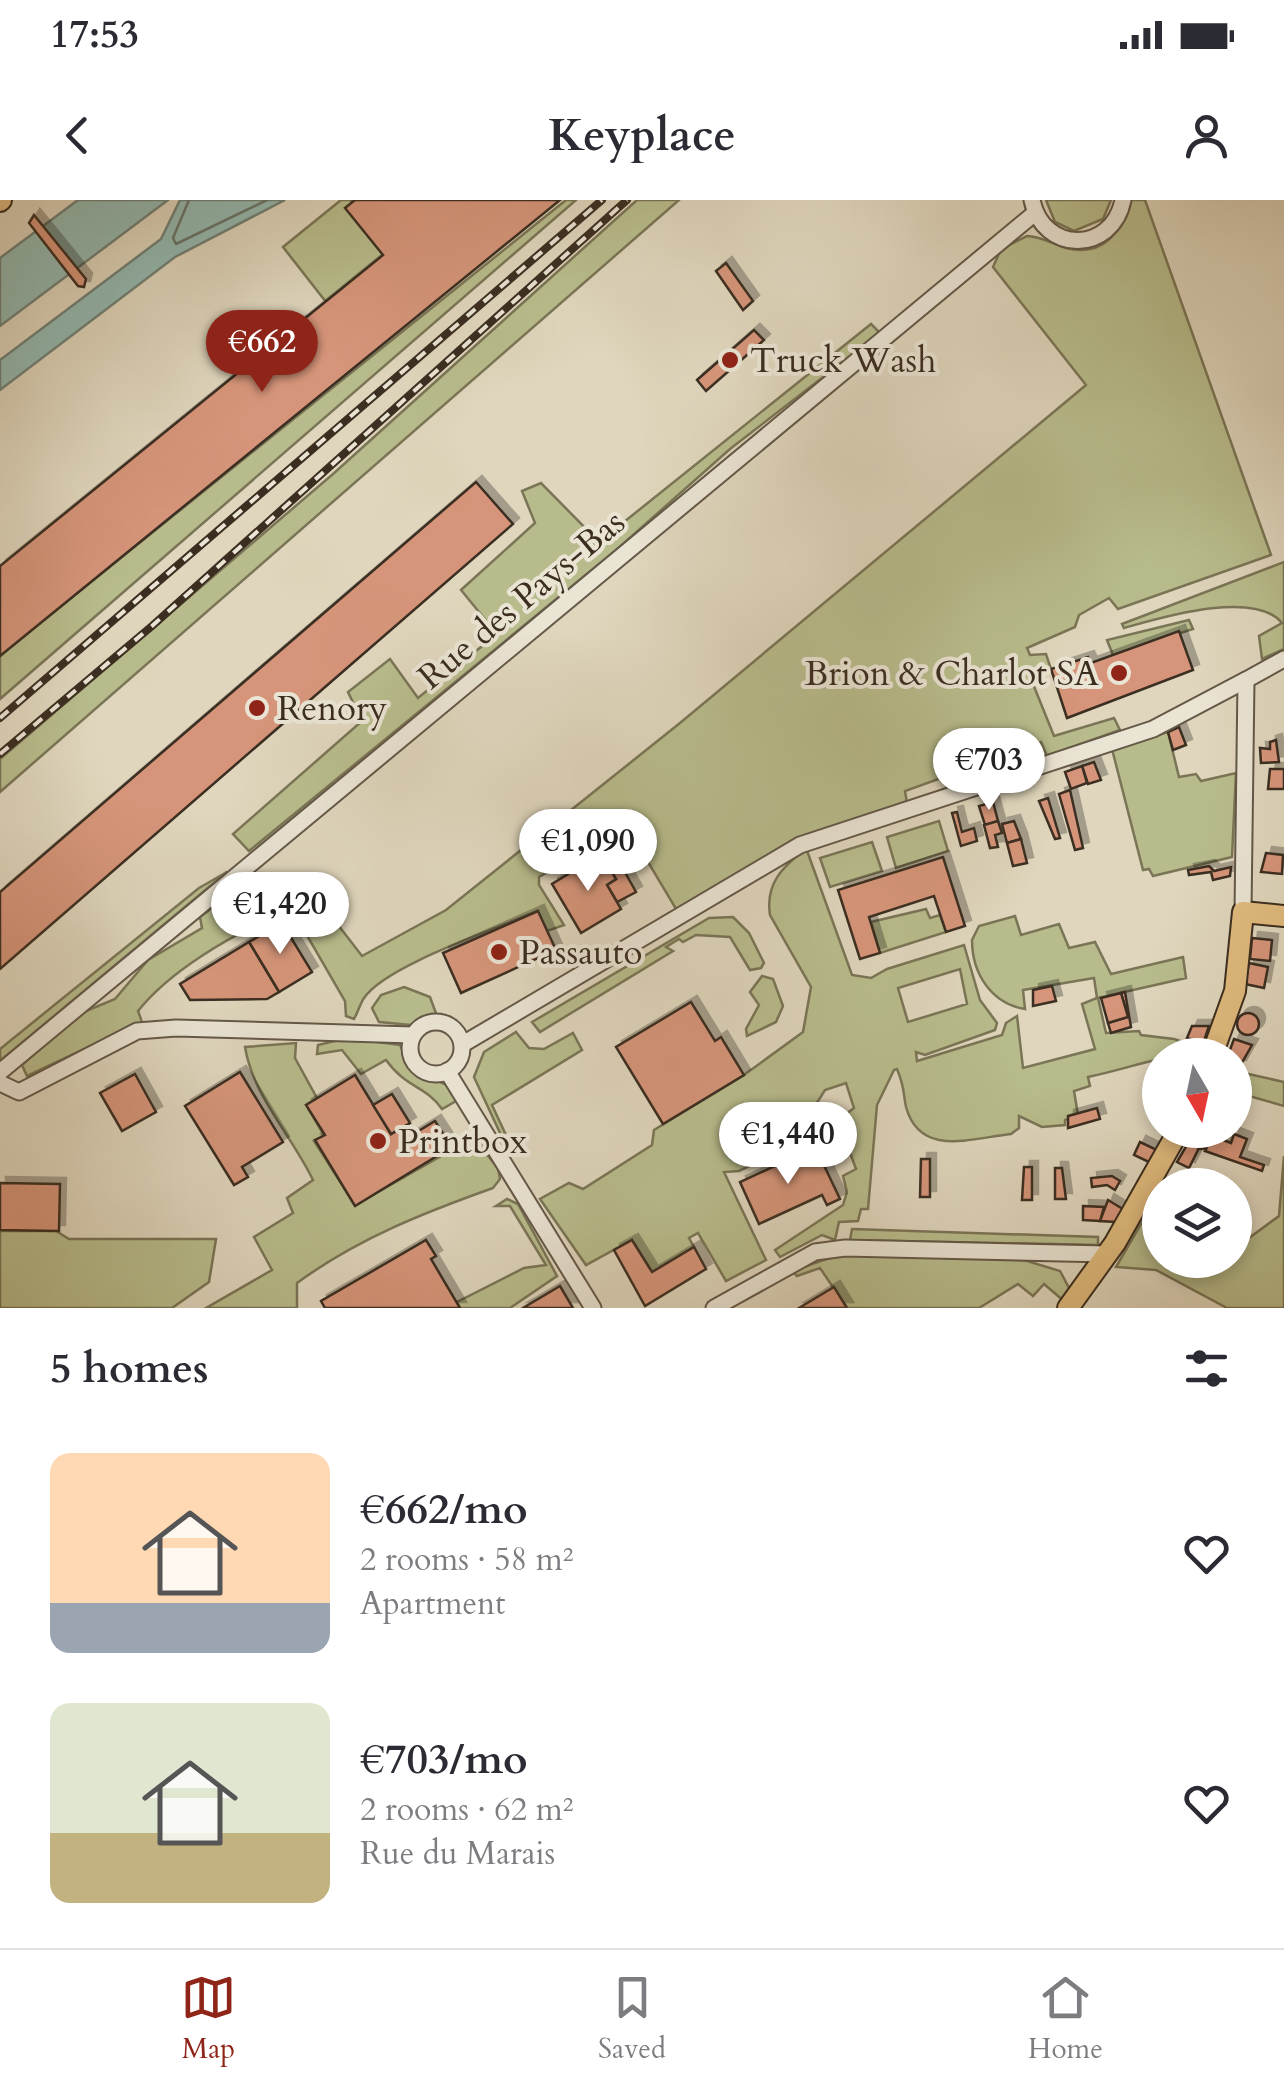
<!DOCTYPE html>
<meta charset="utf-8">
<style>
body{margin:0;font-family:Cardo,serif;background:#f2f2f3;color:#2b2b33;height:100vh;display:flex;flex-direction:column;font-size:38px;white-space:nowrap}
*{box-sizing:border-box;margin:0}
p{font-size:32px;color:#7c7c81}
.icon{flex:none;width:55px;height:55px;fill:none;stroke:currentColor;stroke-width:2;stroke-linecap:round;stroke-linejoin:round}
.map{position:relative;height:1108px;overflow:hidden}
.sheet{display:flex;flex-direction:column;background:#fff;flex:1}
.sheet>*{flex:none}
.needle{width:65px;rotate:171deg}
.controls{position:absolute;left:1142px;top:838px;display:grid;gap:20px}
.controls a{display:grid;place-items:center;width:110px;height:110px;border-radius:50%;background:#fff;box-shadow:0 5px 15px #0003;font-size:50px}
.price{position:absolute;translate:-50% -85px;padding:0 22px;border-radius:35px;background:#fff;color:#222;font-size:32px;line-height:65px;filter:drop-shadow(0 2px 5px #0008)}
.price::after{content:'';position:absolute;left:50%;top:60px;width:30px;height:22px;margin-left:-15px;background:inherit;clip-path:polygon(0 0,100% 0,50% 100%)}
.price.active{background:#8f2418;color:#fff}
ul{padding:0;list-style:none}
li{display:flex;align-items:center;gap:30px;height:250px;padding:0 50px}
li span{display:grid;place-items:center;flex:none;width:280px;height:200px;border-radius:20px;color:#555}
li>.icon{margin-inline-start:auto}
span .icon{width:120px;height:120px;fill:#fffc;stroke-width:1}
li b{font-size:42px}
h2{display:flex;justify-content:space-between;align-items:center;height:120px;padding:0 50px;font-size:42px}
.status{display:flex;justify-content:space-between;align-items:center;height:70px;padding:0 50px;background:#fff;direction:ltr}
.status svg{height:28px;fill:currentColor}
header{display:flex;justify-content:space-between;align-items:center;height:130px;padding:0 50px;background:#fff;font-size:45px;font-weight:700}
.tabs{display:flex;justify-content:space-around;align-items:center;height:140px;border-top:2px solid #e1e1e2;background:#fff;font-size:28px;color:#7c7c81}
.tabs a{display:grid;justify-items:center;gap:5px}
.tabs .active{color:#8f2418}
.map>svg:first-child{display:block}
</style>
<div class="status"><b>17:53</b><svg viewBox="0 0 49 12"><path d="M0 12V9h3v3zM5 12V6h3v6zM10 12V3h3v9zM15 12V0h3v12zM26 1h20v11H26zM47 4h2v5h-2z"/></svg></div>
<header><svg class="icon" aria-label="back" viewBox="0 0 24 24"><path d="M15 5l-7 7 7 7"/></svg>Keyplace<svg class="icon" aria-label="person" viewBox="0 0 24 24"><circle cx="12" cy="8" r="4"/><path d="M4 21q1-7 8-7t8 7"/></svg></header>
<div class="map">
<svg width="1284" height="1108" viewBox="0 0 1284 1108">
<defs>
<filter id="shadow"><feDropShadow dx="6" dy="-6" stdDeviation="0" flood-color="#0004"/></filter>
</defs>
<rect width="100%" height="100%" fill="#dfd6bd"/>
<filter id="stains"><feTurbulence type="fractalNoise" baseFrequency=".002" numOctaves="4"/><feColorMatrix values="0 0 0 0 .2 0 0 0 0 .09 0 0 0 0 .02 0 0 0 .5 -.17"/></filter>
<radialGradient id="worn" r=".72"><stop offset=".6" stop-color="#630" stop-opacity="0"/><stop offset="1" stop-color="#630" stop-opacity=".3"/></radialGradient>
<g fill="#b8bc8c" stroke="#7a7556" stroke-width="2.5" fill-rule="evenodd">
<polygon points="341,0 358,0 388,53 326,102 283,47"/>
<polygon points="566,0 576,0 0,499 0,455"/>
<polygon points="637,0 679,0 0,592 0,559 333,274"/>
<polygon points="1046,0 1111,0 1103,19 1074,31 1055,22"/>
<path d="M1128,0H1145L1271,355L1118,409L1109,398L1079,415L1075,427L1027,448L1030,455L1046,454L1051,469L1031,479L1054,536L1114,518L1120,530L1047,556L1041,542L905,591L907,603L676,709L632,635L617,633L539,677V685L564,725L547,731L537,711C497,729 386,765 364,798C360,804 358,812 354,819L346,816L345,801L301,725L275,717C229,736 169,772 138,811L142,822L27,876L22,865L79,814L115,799L148,760L202,728L200,717L242,686L264,695H315L362,756L446,710L680,523L1086,185L993,67L1001,49L1027,36C1041,36 1052,44 1066,48C1103,57 1122,33 1128,0Z"/>
<polygon points="871,124 880,133 730,249 615,351 249,651 233,634 362,521 348,492 390,459 418,498 497,434 461,390 535,323 522,291 541,283 599,342"/>
<path d="M1284,362V449L1262,459L1259,436L1282,423C1254,389 1160,418 1124,428L1122,424Z"/>
<polygon points="1189,420 1193,429 1113,455 1107,440"/>
<polygon points="1168,532 1179,577 1196,574 1201,581 1236,573 1232,657 1153,676 1149,669 1143,670 1112,549"/>
<polygon points="939,621 948,651 896,668 887,637"/>
<polygon points="872,642 882,671 830,687 820,658"/>
<path d="M806,648L852,775L871,778L887,769L964,745L980,800L997,823L995,830L925,855L916,852L917,861L1002,835L1006,823L1017,816L1023,868L1095,849L1082,804L1097,798L1094,778L1023,790L1025,809C992,804 972,774 972,740L979,726L1015,716L1021,735L1059,724L1069,748L1095,742L1111,774L1183,757L1186,778L1098,798L1106,833L1139,831L1141,835L1174,839L1208,850L1206,855C1156,855 1136,867 1088,877L1090,886L1074,891L1078,915L1065,920V925L1042,927L1019,916V928L1011,934C972,938 920,958 906,907C903,893 905,888 897,869L894,870L877,905L868,1009H861L858,1021L839,1022L835,1040L822,1035L780,1057L775,1050L843,1005L847,992L843,976L856,969L848,947L835,951L828,938L844,929L842,917L854,908L846,883L825,890L813,909L810,906L787,919L798,943L739,971L724,972L766,1060L726,1081L698,1033L689,1038L694,1047L652,1072L632,1040L586,1065L540,999L569,983L583,989L652,945L654,930L744,875L803,832L811,787L770,715C765,683 783,667 806,648ZM960,769L967,804L908,822L898,788Z"/>
<polygon points="227,672 0,861 0,849 199,688"/>
<polygon points="926,709 930,718 940,715 946,732 880,753 871,722"/>
<polygon points="733,717 749,733 764,763 761,768 750,770 730,737 696,735 683,742 679,739 666,747 673,751 540,832 532,822 709,718"/>
<polygon points="762,776 773,779 783,806 776,822 747,836 746,829 759,805 750,792"/>
<polygon points="404,787 430,797 437,816 411,825 379,822 372,808 381,795"/>
<polygon points="516,832 529,848 544,849 573,833 582,850 492,905 505,933 501,935 474,877 484,852"/>
<path d="M347,838L400,845L413,872L445,884L458,900L442,909C425,885 407,889 386,860L361,874L342,850L317,854L318,845Z"/>
<path d="M296,843L295,858L318,900L308,908L325,937L314,941L355,1005L473,938L498,968L500,979L493,988C423,1013 357,1039 297,1083V1108H206L272,1070L254,1037L293,1013L287,998L313,980C292,936 253,896 245,847Z"/>
<polygon points="1235,871 1284,882 1284,906 1235,892"/>
<polygon points="1284,956 1284,1108 1227,1108 1156,1070 1116,1067 1145,1017 1160,1022 1160,1060 1235,1060 1235,1039 1238,1046 1279,1016"/>
<polygon points="507,999 518,1004 557,1076 510,1108 460,1108 457,1102 524,1068 546,1065 510,1006 496,1006"/>
<polygon points="852,1029 1098,1037 1098,1045 850,1040"/>
<polygon points="0,1031 56,1031 69,1039 216,1039 209,1082 172,1108 0,1108"/>
<polygon points="841,1054 1024,1060 1060,1071 1069,1088 1065,1102 1044,1084 1033,1096 1018,1084 979,1108 847,1108 820,1068 797,1076 792,1071"/>
</g>
<g fill="#93b9b1" stroke="#708177" stroke-width="2.5">
<polygon points="78,0 168,0 0,126 0,58"/>
<polygon points="180,0 285,0 175,57 0,190 0,160 161,39"/>
</g>
<g fill="none" stroke-linecap="round" stroke-linejoin="round">
<polyline stroke="#677469" stroke-width="2.5" points="189,0 173,38 176,44 267,0"/>
</g>
<g fill="#d6957a" stroke="#3b2e21" stroke-width="2.5" filter="url(#shadow)">
<polygon points="355,0 560,0 0,456 0,366 383,55 345,8"/>
<polygon points="34,15 86,79 84,87 78,86 29,23"/>
<polygon points="726,63 753,101 743,110 716,71"/>
<polygon points="754,130 764,140 706,191 697,180"/>
<polygon points="476,282 513,324 0,769 0,692"/>
<polygon points="1179,431 1193,470 1067,518 1051,469 1088,457 1091,463"/>
<polygon points="1179,527 1186,545 1173,550 1168,532"/>
<polygon points="1276,540 1279,562 1261,563 1260,548 1270,549 1270,542"/>
<polygon points="1094,562 1101,580 1088,584 1082,566"/>
<polygon points="1082,566 1087,583 1071,589 1065,572"/>
<polygon points="1270,569 1284,569 1284,589 1268,589"/>
<polygon points="1070,590 1083,648 1075,650 1059,594"/>
<polygon points="1048,598 1060,638 1055,639 1039,601"/>
<polygon points="993,602 998,621 985,625 979,606"/>
<polygon points="957,612 962,632 974,628 977,641 961,646 952,613"/>
<polygon points="998,621 1002,633 995,635 998,647 990,648 984,625"/>
<polygon points="1014,621 1021,639 1007,643 1002,624"/>
<polygon points="1021,639 1027,663 1013,666 1007,643"/>
<polygon points="612,649 636,692 617,702 607,685 616,679 601,654"/>
<polygon points="1266,653 1283,655 1282,674 1261,672"/>
<polygon points="601,654 616,679 607,685 621,709 581,733 552,684"/>
<polygon points="943,657 965,726 946,732 934,696 869,717 880,753 860,759 838,690"/>
<polygon points="1209,666 1214,671 1231,667 1230,676 1213,680 1211,672 1189,675 1188,670"/>
<polygon points="538,711 556,750 461,793 443,753"/>
<polygon points="282,723 312,772 279,792 249,742"/>
<polygon points="1252,738 1272,740 1270,761 1250,759"/>
<polygon points="249,742 279,792 267,799 190,800 180,784"/>
<polygon points="1249,763 1268,767 1264,788 1245,784"/>
<polygon points="1052,786 1056,801 1033,806 1033,790"/>
<polygon points="1125,792 1131,827 1111,833 1108,823 1128,817 1121,793"/>
<polygon points="1121,793 1128,817 1108,823 1101,798"/>
<polygon points="691,802 715,841 721,837 744,875 663,924 616,847"/>
<circle cx="1248" cy="824" r="11"/>
<polygon points="1192,826 1209,826 1203,844 1187,838"/>
<polygon points="1234,839 1252,845 1240,866 1235,865 1235,855 1228,855"/>
<polygon points="240,872 283,942 242,967 248,977 234,985 185,906"/>
<polygon points="135,874 156,912 122,931 100,893"/>
<polygon points="355,875 391,934 401,928 407,938 435,921 446,938 439,941 445,951 355,1006 315,940 325,935 306,905"/>
<polygon points="392,894 410,923 391,934 373,905"/>
<polygon points="1097,908 1100,919 1068,928 1068,916"/>
<polygon points="811,909 816,919 792,929 788,920"/>
<circle cx="1201" cy="939" r="10"/>
<polygon points="1234,934 1247,939 1240,957 1264,965 1262,971 1205,951 1213,936 1231,943"/>
<polygon points="1140,942 1157,950 1151,963 1134,955"/>
<polygon points="1188,943 1199,948 1189,968 1177,962"/>
<polygon points="803,953 807,963 820,957 840,999 827,1005 822,995 759,1024 740,982"/>
<polygon points="921,959 930,959 930,997 920,997"/>
<polygon points="1024,967 1032,967 1032,1000 1022,1000"/>
<polygon points="1055,968 1062,968 1066,999 1055,999"/>
<polygon points="1112,976 1120,981 1115,990 1107,985 1092,987 1091,978"/>
<polygon points="0,983 60,984 59,1031 0,1030"/>
<polygon points="1108,1000 1126,1011 1115,1022 1100,1021"/>
<polygon points="1083,1006 1104,1007 1100,1021 1083,1020"/>
<polygon points="426,1040 436,1056 431,1059 460,1108 325,1108 321,1101"/>
<polygon points="632,1040 652,1072 694,1047 706,1069 645,1106 614,1050"/>
<polygon points="560,1086 573,1108 523,1108"/>
<polygon points="834,1087 847,1108 799,1108"/>
</g>
<g fill="none" stroke-linecap="round" stroke-linejoin="round">
<defs>
<g id="minor">
<path d="M1032,0C1043,54 1112,54 1123,0"/>
<polyline points="1243,712 1246,480 1284,459"/>
<circle cx="436" cy="848" r="26"/>
<polyline points="463,844 800,645 1153,529 1246,480"/>
<polyline points="447,871 593,1108"/>
<polyline points="0,872 1035,13"/>
<polyline points="0,883 19,892 137,831 176,828 413,835"/>
<polyline points="714,1108 815,1052 845,1048 1107,1054"/>
</g>
<g id="major">
<polyline points="0,1 1,0"/>
<polyline points="1212,855 1235,791 1243,712 1284,716"/>
<polyline points="1068,1108 1115,1043 1179,930"/>
</g>
</defs>
<use href="#minor" stroke="#645848" stroke-width="19"/>
<use href="#major" stroke="#3b2e21" stroke-width="24"/>
<use href="#minor" stroke="#eae4d4" stroke-width="15"/>
<use href="#major" stroke="#e0bb7e" stroke-width="20"/>
<defs>
<g id="rail">
<polyline points="0,518 602,0"/>
<polyline points="0,554 152,426 627,0"/>
</g>
</defs>
<use href="#rail" stroke="#3b2e21" stroke-width="8"/>
<use href="#rail" stroke="#eae4d4" stroke-width="4" stroke-dasharray="11" stroke-linecap="butt"/>
</g>
<g fill="#8f2418" stroke="#eae4d4" stroke-width="4">
<circle cx="730" cy="160" r="10"/>
<circle cx="1119" cy="473" r="10"/>
<circle cx="257" cy="508" r="10"/>
<circle cx="499" cy="752" r="10"/>
<circle cx="378" cy="941" r="10"/>
</g>
<g text-anchor="middle" stroke-width="8" stroke-linejoin="round" paint-order="stroke">
<g font-size="35" fill="#3b2e21" stroke="#eae4d4" text-anchor="start">
<text x="750" y="172">Truck Wash</text>
<text x="1099" y="485" text-anchor="end">Brion &amp; Charlot SA</text>
<text x="277" y="520">Renory</text>
<text x="519" y="764">Passauto</text>
<text x="398" y="953">Printbox</text>
</g>
<g font-size="35" fill="#3b2e21" stroke="#eae4d4">
<text transform="translate(521 399) rotate(-40)" y="12">Rue des Pays-Bas</text>
</g>
</g>
<rect width="100%" height="100%" filter="url(#stains)"/>
<rect width="100%" height="100%" fill="url(#worn)"/>
</svg>
<div class="controls">
<a><svg class="needle" viewBox="-14 -14 28 28"><path d="M0-13l5 13h-10z" fill="#e53935"/><path d="M0 13l5-13h-10z" fill="#7c7c81"/></svg></a>
<a><svg class="icon" aria-label="layers" viewBox="0 0 24 24"><path d="M12 4l9 5-9 5-9-5zM3 14l9 5 9-5"/></svg></a>
</div>
<b class="price active" style="left:262px;top:195px">€662</b>
<b class="price" style="left:989px;top:613px">€703</b>
<b class="price" style="left:588px;top:694px">€1,090</b>
<b class="price" style="left:280px;top:757px">€1,420</b>
<b class="price" style="left:788px;top:987px">€1,440</b>
</div>
<section class="sheet">
<h2>5 homes<svg class="icon" aria-label="filters" viewBox="0 0 24 24"><path d="M4 7h16M4 17h16"/><circle cx="9" cy="7" r="2"/><circle cx="15" cy="17" r="2"/></svg></h2>
<ul>
<li><span style="background:linear-gradient(#ffd9b3 75%,#9aa5b1 0)"><svg class="icon" aria-label="home" viewBox="0 0 24 24"><path d="M3 11l9-7 9 7M6 9v11h12V9"/></svg></span><div><b>€662/mo</b><p>2 rooms · 58 m²</p><p>Apartment</p></div><svg class="icon" aria-label="heart" viewBox="0 0 24 24"><path d="M12 20l-8-8c-3-5 5-10 8-4 3-6 11-1 8 4z"/></svg></li>
<li><span style="background:linear-gradient(#dfe7d0 65%,#c2b280 0)"><svg class="icon" aria-label="home" viewBox="0 0 24 24"><path d="M3 11l9-7 9 7M6 9v11h12V9"/></svg></span><div><b>€703/mo</b><p>2 rooms · 62 m²</p><p>Rue du Marais</p></div><svg class="icon" aria-label="heart" viewBox="0 0 24 24"><path d="M12 20l-8-8c-3-5 5-10 8-4 3-6 11-1 8 4z"/></svg></li>
</ul>
</section>
<nav class="tabs">
<a class="active"><svg class="icon" aria-label="map" viewBox="0 0 24 24"><path d="M3 6l6-2 6 2 6-2v14l-6 2-6-2-6 2zM9 4v14M15 6v14"/></svg>Map</a>
<a><svg class="icon" aria-label="saved" viewBox="0 0 24 24"><path d="M7 4h10v16l-5-4-5 4z"/></svg>Saved</a>
<a><svg class="icon" aria-label="home" viewBox="0 0 24 24"><path d="M3 11l9-7 9 7M6 9v11h12V9"/></svg>Home</a>
</nav>
